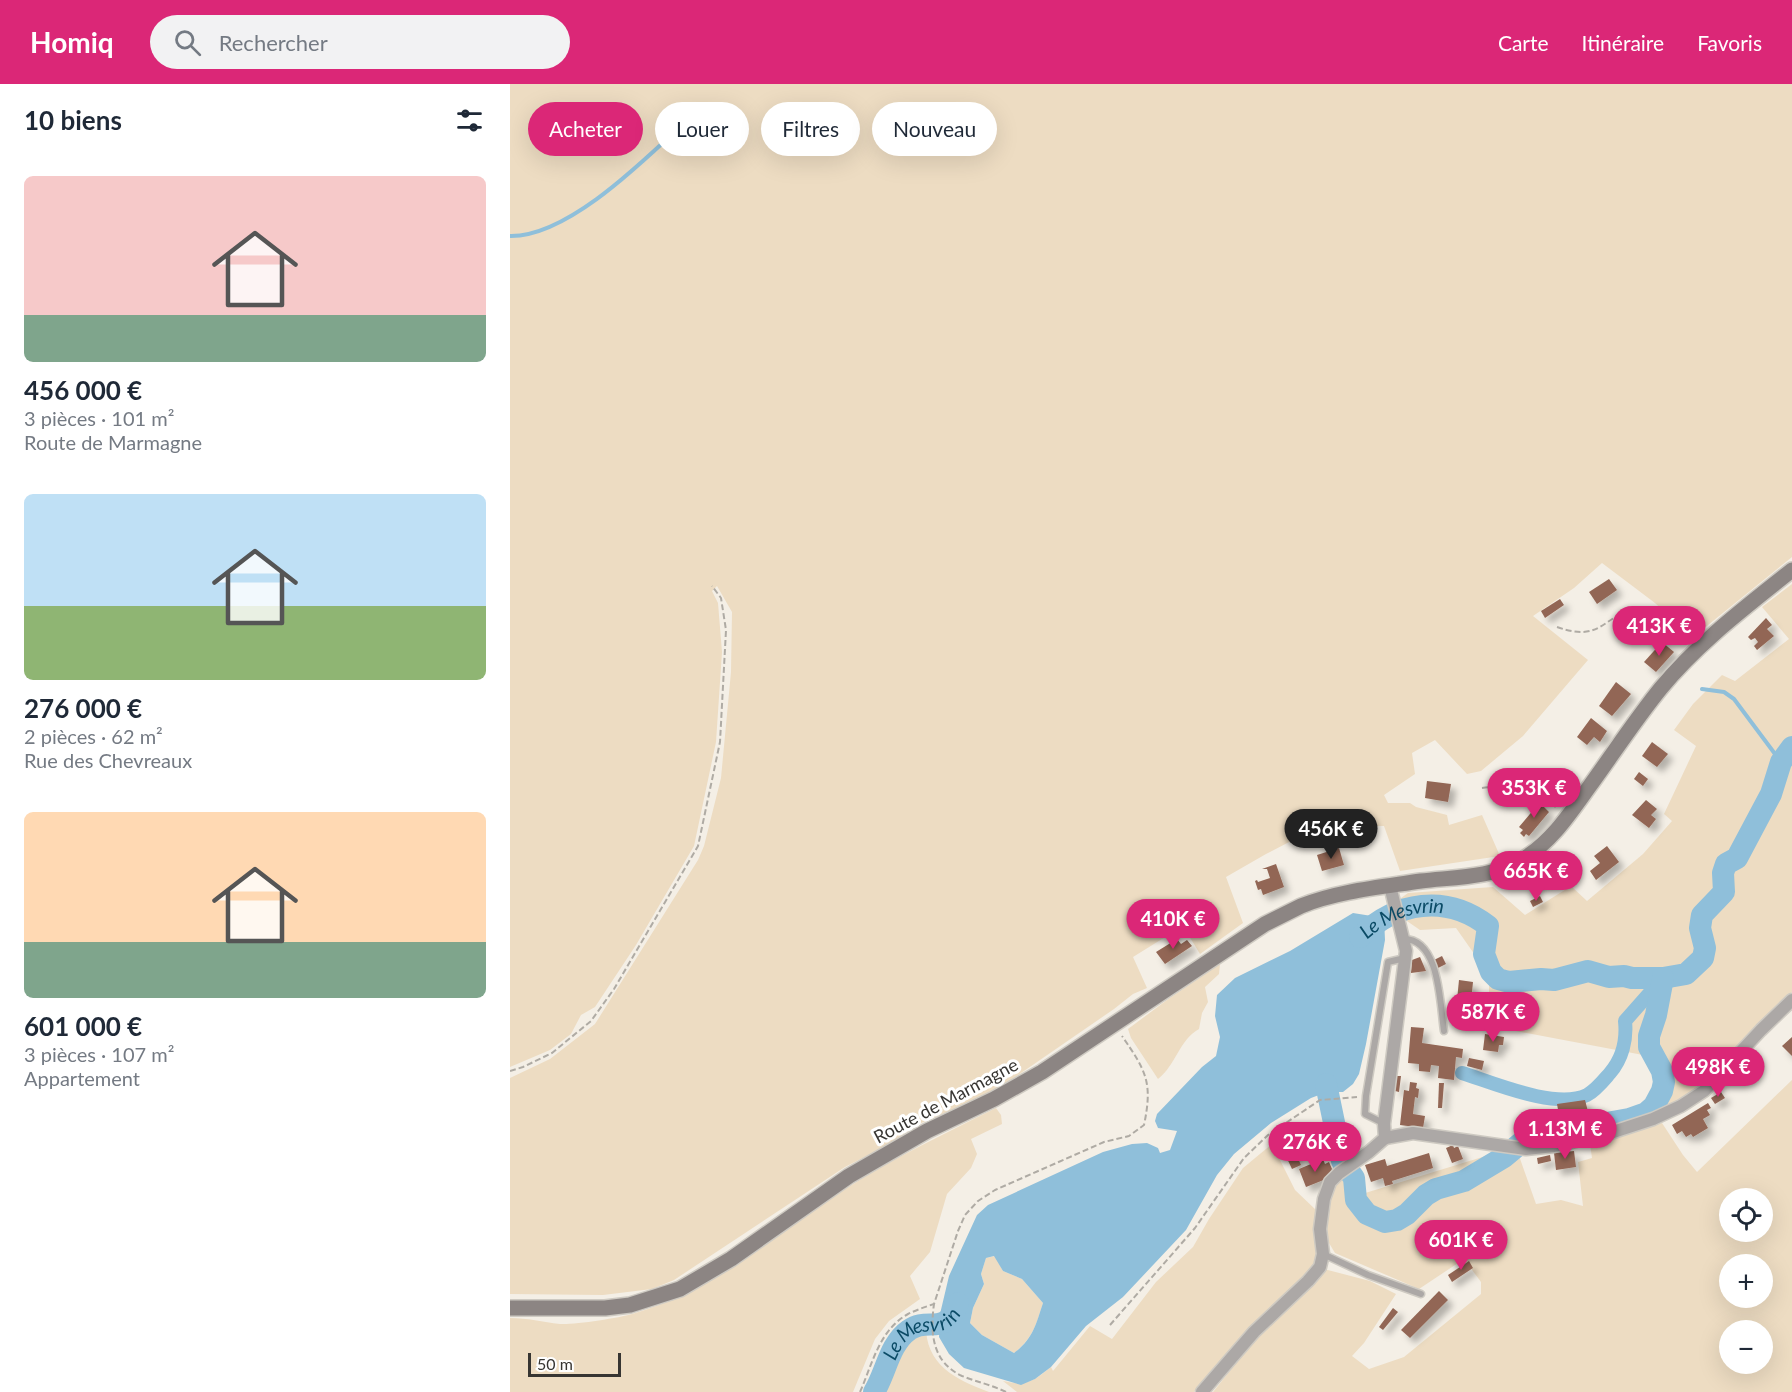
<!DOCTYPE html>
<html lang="fr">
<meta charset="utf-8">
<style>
body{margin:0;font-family:Lato,sans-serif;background:#f2f2f3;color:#1f2937;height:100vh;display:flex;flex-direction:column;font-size:22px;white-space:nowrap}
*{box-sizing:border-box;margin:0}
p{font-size:20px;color:#747a83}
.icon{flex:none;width:33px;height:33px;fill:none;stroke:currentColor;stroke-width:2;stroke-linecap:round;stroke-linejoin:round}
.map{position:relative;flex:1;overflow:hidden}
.details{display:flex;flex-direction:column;background:#fff;width:510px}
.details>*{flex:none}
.top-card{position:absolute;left:18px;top:18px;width:570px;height:54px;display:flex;gap:12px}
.fabs{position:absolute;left:1209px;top:1104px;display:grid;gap:12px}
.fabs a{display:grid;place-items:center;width:54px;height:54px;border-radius:50%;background:#fff;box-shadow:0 6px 24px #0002;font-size:30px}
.scale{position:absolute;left:18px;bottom:15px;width:93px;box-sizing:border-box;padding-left:6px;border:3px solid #373532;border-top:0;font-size:16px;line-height:21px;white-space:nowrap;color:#373532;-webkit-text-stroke:4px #fff;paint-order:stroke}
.price{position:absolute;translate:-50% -51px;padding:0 14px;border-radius:21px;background:#db2777;color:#fff;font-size:20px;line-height:39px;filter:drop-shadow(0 2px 3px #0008)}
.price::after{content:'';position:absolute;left:50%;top:36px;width:18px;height:14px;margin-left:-9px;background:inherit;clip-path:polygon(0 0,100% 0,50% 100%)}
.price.current{background:#222;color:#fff}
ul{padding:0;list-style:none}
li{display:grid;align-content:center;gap:12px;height:318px;padding:0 24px}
li span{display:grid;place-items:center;height:186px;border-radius:9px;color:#555}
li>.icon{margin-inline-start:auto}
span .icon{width:108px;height:108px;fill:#fffc;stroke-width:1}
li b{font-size:26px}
h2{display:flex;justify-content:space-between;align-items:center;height:72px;padding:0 24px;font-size:26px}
.pill{padding:0 21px;border-radius:27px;background:#fff;box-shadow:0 6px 24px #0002;font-size:21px;line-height:54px}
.pill.current{background:#db2777;color:#fff}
header{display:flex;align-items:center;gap:36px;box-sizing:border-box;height:84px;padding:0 30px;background:#db2777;color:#fff}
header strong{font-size:28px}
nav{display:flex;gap:33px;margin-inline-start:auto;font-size:21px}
.search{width:420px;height:54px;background:#f2f2f3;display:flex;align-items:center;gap:15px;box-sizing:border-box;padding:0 21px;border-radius:33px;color:#747a83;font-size:22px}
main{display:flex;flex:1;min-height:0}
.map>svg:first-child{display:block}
</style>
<header>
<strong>Homiq</strong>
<div class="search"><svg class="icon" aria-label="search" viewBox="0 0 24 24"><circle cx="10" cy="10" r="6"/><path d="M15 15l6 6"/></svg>Rechercher</div>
<nav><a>Carte</a><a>Itinéraire</a><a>Favoris</a></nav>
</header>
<main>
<section class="details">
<h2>10 biens<svg class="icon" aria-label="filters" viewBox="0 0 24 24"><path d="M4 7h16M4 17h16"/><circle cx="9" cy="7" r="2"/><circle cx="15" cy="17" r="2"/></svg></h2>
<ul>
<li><span style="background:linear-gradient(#f6c9c9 75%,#7fa58c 0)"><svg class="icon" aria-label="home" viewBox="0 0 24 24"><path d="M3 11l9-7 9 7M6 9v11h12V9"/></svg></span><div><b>456 000 €</b><p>3 pièces · 101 m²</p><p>Route de Marmagne</p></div></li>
<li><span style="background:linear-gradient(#bfe0f5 60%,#8fb573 0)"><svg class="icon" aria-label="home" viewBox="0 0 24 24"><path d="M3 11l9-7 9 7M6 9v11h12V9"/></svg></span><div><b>276 000 €</b><p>2 pièces · 62 m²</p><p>Rue des Chevreaux</p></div></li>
<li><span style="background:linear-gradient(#ffd9b3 70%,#7fa58c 0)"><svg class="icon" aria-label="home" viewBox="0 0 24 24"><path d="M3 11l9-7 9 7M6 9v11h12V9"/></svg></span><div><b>601 000 €</b><p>3 pièces · 107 m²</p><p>Appartement</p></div></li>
</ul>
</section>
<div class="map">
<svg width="1282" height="1308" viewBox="0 0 1282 1308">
<defs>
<filter id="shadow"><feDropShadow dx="5.5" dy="5.5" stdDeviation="3" flood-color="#0004"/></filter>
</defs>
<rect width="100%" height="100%" fill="#f4efe6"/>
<g fill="#eddcc2" fill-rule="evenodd">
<polygon points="0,0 1282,0 1282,473 1182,554 1145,519 1092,479 1064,504 1023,532 1078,576 1013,652 971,687 957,690 925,656 902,669 905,690 874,711 878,719 900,719 906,723 937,731 939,741 972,731 990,772 890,787 874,742 808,743 756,770 716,793 733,839 690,870 673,842 623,873 637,904 623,910 604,925 504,994 473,1013 404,1042 382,1059 335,1083 164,1196 142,1205 93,1211 0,1210 0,994 40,975 85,940 188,776 194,762 211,694 221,588 222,528 207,502 202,507 208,519 212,568 206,658 184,762 126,861 85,923 71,931 61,950 40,966 0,983"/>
<polygon points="1282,500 1282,652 1270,665 1262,678 1282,678 1282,908 1254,934 1188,1003 1167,1017 1139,1029 1153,999 1133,971 979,942 979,891 946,844 910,846 894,835 891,814 898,809 983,803 1015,831 1061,802 1077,817 1133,770 1162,737 1154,730 1186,662 1164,646 1183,620 1212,591 1225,597 1279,555 1252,523"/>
<path d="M710,880L709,890L695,903L698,918L692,929L689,945C669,956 666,981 648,995L621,954L618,945L657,916Z"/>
<path d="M1282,996V1308H703L751,1248L814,1185L860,1197L886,1210L854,1259L842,1272L859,1285L894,1273L971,1210V1198L954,1175L909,1205L825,1169L819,1159L815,1151L816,1122L830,1094L837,1087L852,1110L992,1067L1008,1069L1026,1120L1051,1116L1073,1122L1068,1078L1082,1074L1080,1060L1152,1039L1173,1071L1187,1088ZM1220,1114H1252V1148H1220ZM1220,1180H1252V1214H1220ZM1220,1246H1252V1280H1220Z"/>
<path d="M486,1024L491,1031L492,1040L461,1055L467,1070L461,1084L437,1110L420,1168L400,1192L410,1215L379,1237L365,1255L343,1308H0V1234C17,1234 33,1238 50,1240C63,1241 109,1234 122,1230C205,1207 267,1150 337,1104C385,1073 436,1049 486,1024Z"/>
<path d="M762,1060L785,1106L806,1126L805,1150L809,1172L795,1195L739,1245L684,1308H507L493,1297C517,1302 522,1298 541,1283L543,1287L580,1242L602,1255L646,1198L683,1163L699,1135L733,1084Z"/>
<path d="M485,1172L493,1187L512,1195L533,1219C526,1241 523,1254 504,1269L472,1251L460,1239L463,1224L474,1200L471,1190L476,1174Z"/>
<path d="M406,1235L413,1236L416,1240C415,1281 445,1295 479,1308H368L391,1263L394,1243Z"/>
</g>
<path fill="#8fbfda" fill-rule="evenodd" d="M843,829L874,834L875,856L856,960L849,990L843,1000L833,1008H817L801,1014L761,1039L724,1070L707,1091L676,1146L613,1213L576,1242L541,1283L525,1295L511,1301L454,1284L439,1270L429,1253L430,1230L439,1192L467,1131L478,1121L593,1068L622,1060L637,1059L648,1064L650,1069L660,1066L667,1047L648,1044L645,1037L647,1030L692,983L706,972L710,953L705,932L707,911L725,894L780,867ZM484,1172L493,1187L512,1195L533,1219C526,1240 523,1255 504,1269L472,1251L460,1239L463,1224L474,1200L471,1190L476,1174Z"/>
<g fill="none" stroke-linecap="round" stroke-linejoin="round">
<g stroke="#8fbfda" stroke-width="4">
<path d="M0,152C62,153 144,66 188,26"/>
<polyline points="1192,605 1214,608 1224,615 1271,678"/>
</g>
<path stroke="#8fbfda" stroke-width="14" d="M952,989C984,999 1046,1026 1077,1011C1086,1006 1093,997 1100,989C1112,975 1117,956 1115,937L1153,894"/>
<g stroke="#8fbfda" stroke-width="22">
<path id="s1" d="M850,853C886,817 937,810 978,842L974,870L981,888L988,895L999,898L1031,895L1044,896L1078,887L1099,893L1114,892L1122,894H1153L1176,890L1193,874L1195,864L1190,844L1192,831L1214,808L1213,789L1216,780L1227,774L1261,710L1271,678L1282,663"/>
<polyline points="816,1000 832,1077 844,1094 846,1116 857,1130 875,1138 887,1136 897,1130 916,1111 926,1105 954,1097 994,1073 1018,1053 1119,1035 1136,1029 1144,1022 1152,1007 1154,998 1152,987 1139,963 1139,952 1146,931 1153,894"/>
<path id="s2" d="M364,1308C376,1289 379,1260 399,1246C418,1232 435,1254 448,1219"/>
</g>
</g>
<g fill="#926654" filter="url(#shadow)">
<polygon points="1099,495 1107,506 1087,520 1079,508"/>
<polygon points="1050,515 1054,521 1035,534 1031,527"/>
<polygon points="1256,534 1262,541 1257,545 1264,552 1247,566 1244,562 1248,558 1245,554 1241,556 1238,553"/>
<polygon points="1152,558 1164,568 1146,588 1134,578"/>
<polygon points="1106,598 1121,610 1102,632 1089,622"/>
<polygon points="1081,634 1097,647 1090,658 1084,653 1077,661 1067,653"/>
<polygon points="1142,658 1158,670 1147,683 1132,672"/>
<polygon points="1129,688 1138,695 1133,702 1124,695"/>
<polygon points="1050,690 1062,701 1048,718 1035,708 1036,706 1032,702 1036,697 1040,701"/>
<polygon points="917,697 941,700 938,718 915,714"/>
<polygon points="1026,715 1039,728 1019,752 1016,750 1014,753 1010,749 1013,746 1009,743 1025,724 1022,720"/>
<polygon points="1136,716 1147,725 1141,731 1146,735 1139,744 1122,731"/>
<polygon points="1097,762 1109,778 1086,796 1080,787 1090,779 1084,772"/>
<polygon points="829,764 834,781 812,787 807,771"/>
<polygon points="1050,769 1058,785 1021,803 1014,787 1038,774 1042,781 1044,780 1041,773"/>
<polygon points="766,780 774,803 753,811 751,805 748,806 745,797 747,796 748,798 760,794 757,785 752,785"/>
<polygon points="1030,812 1033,818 1023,823 1020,817"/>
<polygon points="667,855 671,860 677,856 682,862 655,880 646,868"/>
<polygon points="932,872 936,880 928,884 924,876"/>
<polygon points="910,873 916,887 901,889 902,876"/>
<polygon points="949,896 963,898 959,938 945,936"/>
<polygon points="901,943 914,944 912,959 953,965 952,974 946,973 944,996 928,994 929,982 921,981 920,988 909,987 909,980 898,979"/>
<polygon points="975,950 994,953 993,961 989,961 988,968 973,966"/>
<polygon points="1282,953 1282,972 1272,962"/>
<polygon points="959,974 974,977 972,986 957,982"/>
<polygon points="887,992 891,992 889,1008 885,1007"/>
<polygon points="900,998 907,999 906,1004 909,1005 908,1014 905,1013 903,1030 915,1032 913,1044 890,1041 894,1006 899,1007"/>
<polygon points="929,999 934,999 932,1024 928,1024"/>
<polygon points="1211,1008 1215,1014 1205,1020 1201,1014"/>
<polygon points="1075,1016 1080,1035 1045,1042 1044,1038 1050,1037 1047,1020"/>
<polygon points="1198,1019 1201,1024 1197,1026 1200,1031 1193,1035 1198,1044 1183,1053 1181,1050 1176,1053 1172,1047 1167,1050 1162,1041"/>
<polygon points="782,1061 791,1081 782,1085 773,1066"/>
<polygon points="943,1061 944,1064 948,1062 953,1075 942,1079 936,1064"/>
<polygon points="1064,1067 1066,1083 1046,1086 1044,1069"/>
<polygon points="919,1069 923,1084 882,1097 883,1100 875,1102 873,1094 861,1098 855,1081 875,1075 877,1082"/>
<polygon points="1040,1071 1041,1077 1028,1080 1027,1074"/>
<polygon points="813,1075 815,1080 819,1078 822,1085 816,1095 796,1103 789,1085"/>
<polygon points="959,1177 963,1184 942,1198 938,1191"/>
<polygon points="929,1207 938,1216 900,1254 891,1246"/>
<polygon points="883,1224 888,1228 873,1246 869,1243"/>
</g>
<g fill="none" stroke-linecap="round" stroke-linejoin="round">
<defs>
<g id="service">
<path d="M893,855C930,854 930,921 934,947"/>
<polyline points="873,1039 855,1030 856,1012 878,878 895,874"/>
<polyline points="813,1170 858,1191 911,1210"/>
</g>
<g id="minor">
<polyline points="875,1054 903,1049 1016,1065 1044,1062 1097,1050 1143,1035 1171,1022 1194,1007 1251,946 1282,916"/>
<polyline points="692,1308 744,1248 798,1197 810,1183 813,1170 810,1145 814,1115 820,1098 829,1089 859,1068 875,1054 874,1040 896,867 880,802"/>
</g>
<path id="secondary" d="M0,1224H95L120,1221L170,1205L221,1175L339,1092L417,1047L484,1015L532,988L755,840C767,834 779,828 791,822C828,807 872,803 911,797C944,793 982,794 1012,776C1042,757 1059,731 1079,703C1103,670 1125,636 1151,604C1189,558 1236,523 1282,486"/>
</defs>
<use href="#service" stroke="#cecac2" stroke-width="9"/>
<use href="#minor" stroke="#cecac2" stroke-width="15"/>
<use href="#secondary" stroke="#cecac2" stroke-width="18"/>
<g stroke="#afaba4" stroke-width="2" stroke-dasharray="6 3" stroke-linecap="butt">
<path d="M1047,543C1095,560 1092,528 1131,525L1177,559"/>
<path d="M972,704C1004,700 1019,707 1046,723"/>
<polyline points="0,987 13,983 42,969 81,937 104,905 188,762 210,658 216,546 211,514 202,502"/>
<polyline points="600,1241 685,1144 734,1074 758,1051 810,1016 847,1013"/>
<path d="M350,1308C362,1281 369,1246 398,1230C406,1226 415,1223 424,1220"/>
<path d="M496,1308C482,1301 467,1298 452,1292C422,1278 420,1249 424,1220L448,1147L455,1131L468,1117L485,1106L594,1058L619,1052L634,1041C643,998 636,987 612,952"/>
</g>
<use href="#service" stroke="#aca8a6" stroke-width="6"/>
<use href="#minor" stroke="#aca8a6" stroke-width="12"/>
<use href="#secondary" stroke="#8c8583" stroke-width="15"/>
</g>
<g text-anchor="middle" stroke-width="6" stroke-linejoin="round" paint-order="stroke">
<g font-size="18" fill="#373532" stroke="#fff">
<text transform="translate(436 1017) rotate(-28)" y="6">Route de Marmagne</text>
</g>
<g font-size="20" font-style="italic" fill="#0b4b66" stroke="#fff">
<text dy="7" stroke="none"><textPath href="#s1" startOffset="48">Le Mesvrin</textPath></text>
<text dy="7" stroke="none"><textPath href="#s2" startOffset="81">Le Mesvrin</textPath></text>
</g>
</g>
</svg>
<div class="fabs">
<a><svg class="icon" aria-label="locate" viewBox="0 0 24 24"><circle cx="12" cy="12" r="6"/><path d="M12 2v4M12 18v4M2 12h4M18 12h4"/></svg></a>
<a>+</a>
<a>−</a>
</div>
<div class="scale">50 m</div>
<b class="price" style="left:1149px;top:573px">413K €</b>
<b class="price" style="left:1024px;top:735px">353K €</b>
<b class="price current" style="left:821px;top:776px">456K €</b>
<b class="price" style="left:1026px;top:818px">665K €</b>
<b class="price" style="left:663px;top:866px">410K €</b>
<b class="price" style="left:983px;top:959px">587K €</b>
<b class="price" style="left:1208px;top:1014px">498K €</b>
<b class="price" style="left:1055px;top:1076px">1.13M €</b>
<b class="price" style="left:805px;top:1089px">276K €</b>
<b class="price" style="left:951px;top:1187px">601K €</b>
<div class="top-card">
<a class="pill current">Acheter</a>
<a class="pill">Louer</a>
<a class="pill">Filtres</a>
<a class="pill">Nouveau</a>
</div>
</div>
</main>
